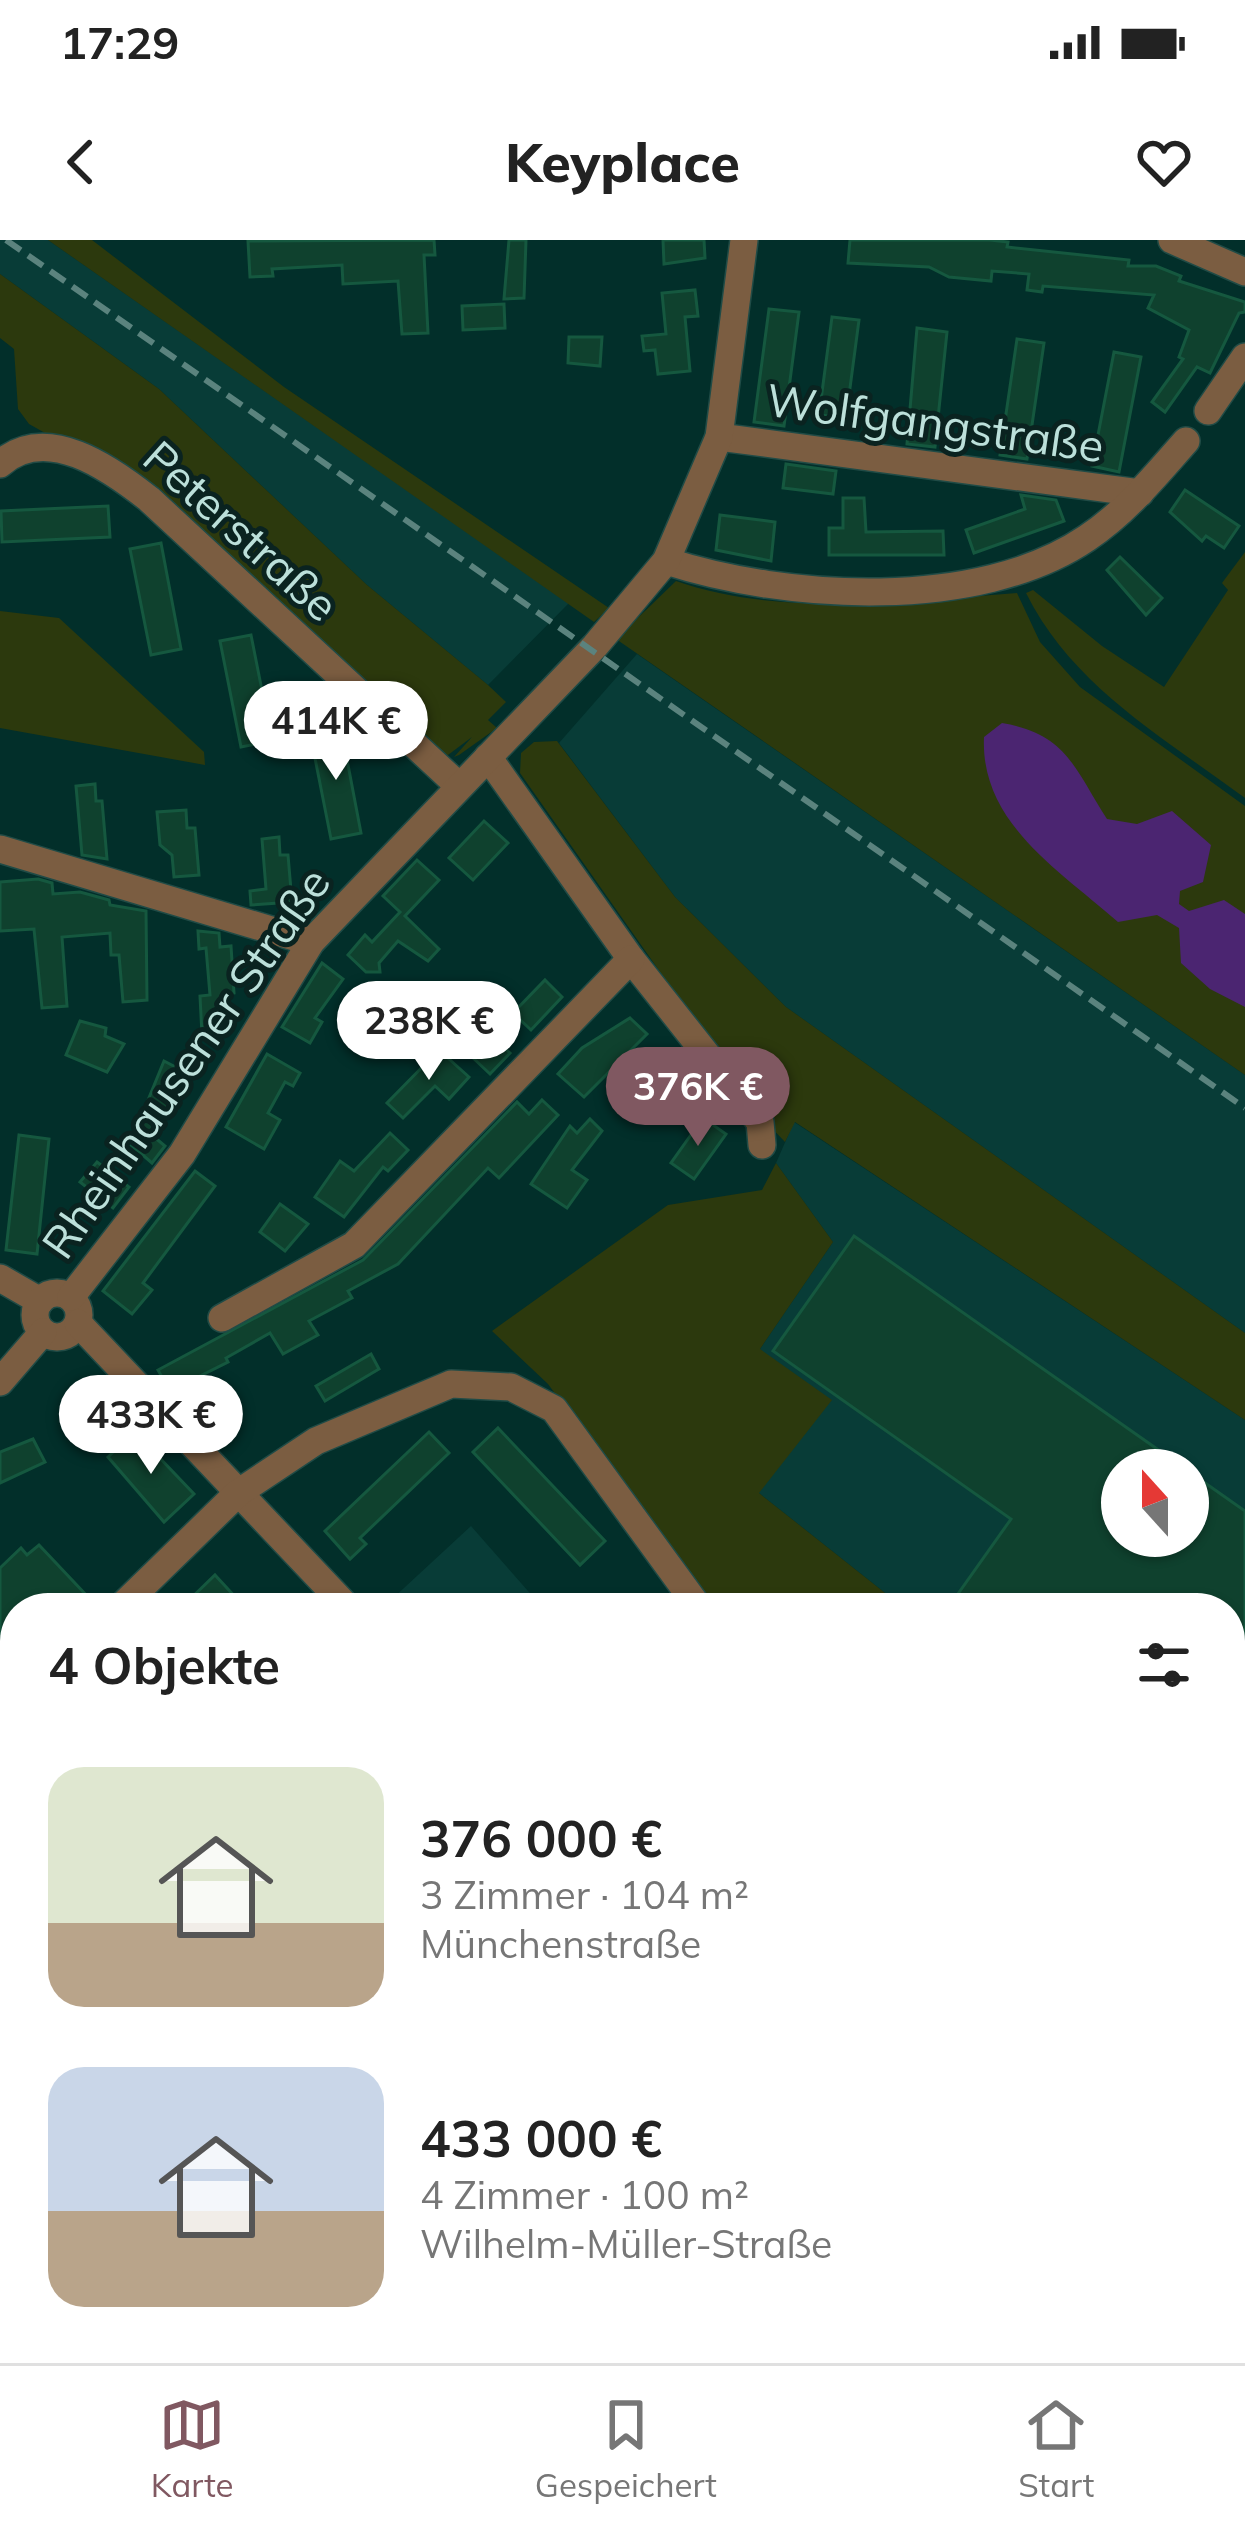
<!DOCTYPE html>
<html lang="de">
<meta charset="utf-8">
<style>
body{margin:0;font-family:Mulish,sans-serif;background:#f6f6f6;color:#222;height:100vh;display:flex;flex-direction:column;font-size:45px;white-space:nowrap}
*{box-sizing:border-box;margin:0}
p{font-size:39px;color:#767676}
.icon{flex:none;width:66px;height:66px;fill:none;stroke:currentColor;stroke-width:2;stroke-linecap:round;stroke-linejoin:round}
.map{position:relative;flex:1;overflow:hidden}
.panel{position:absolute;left:0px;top:1353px;width:1245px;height:771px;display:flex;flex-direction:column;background:#fff;border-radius:48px 48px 0 0;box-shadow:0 3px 9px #0004}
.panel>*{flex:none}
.needle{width:78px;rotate:339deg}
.tools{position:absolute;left:1101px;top:1209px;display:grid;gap:24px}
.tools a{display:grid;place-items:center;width:108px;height:108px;border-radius:50%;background:#fff;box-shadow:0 3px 9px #0004;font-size:60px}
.price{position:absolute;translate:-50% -102px;padding:0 27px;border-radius:42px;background:#fff;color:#222;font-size:39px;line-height:78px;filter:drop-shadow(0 3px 6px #0008)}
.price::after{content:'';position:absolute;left:50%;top:72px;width:36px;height:27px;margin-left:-18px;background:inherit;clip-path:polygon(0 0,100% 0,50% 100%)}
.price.active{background:#805861;color:#fff}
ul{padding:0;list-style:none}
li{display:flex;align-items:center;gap:36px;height:300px;padding:0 48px}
li span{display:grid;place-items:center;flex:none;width:336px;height:240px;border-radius:36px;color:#555}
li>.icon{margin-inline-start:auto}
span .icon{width:144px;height:144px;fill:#fffc;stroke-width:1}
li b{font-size:51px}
h2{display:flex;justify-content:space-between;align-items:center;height:144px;padding:0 48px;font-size:51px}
.status{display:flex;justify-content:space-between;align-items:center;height:84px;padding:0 60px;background:#fff;direction:ltr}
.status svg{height:33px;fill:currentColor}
header{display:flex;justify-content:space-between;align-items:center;height:156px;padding:0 48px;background:#fff;font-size:54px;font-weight:800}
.tab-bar{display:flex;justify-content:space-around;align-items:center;height:168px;border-top:3px solid #e0e0e0;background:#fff;font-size:33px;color:#767676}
.tab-bar a{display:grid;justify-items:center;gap:6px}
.tab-bar .active{color:#805861}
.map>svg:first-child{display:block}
</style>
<div class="status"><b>17:29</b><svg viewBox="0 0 49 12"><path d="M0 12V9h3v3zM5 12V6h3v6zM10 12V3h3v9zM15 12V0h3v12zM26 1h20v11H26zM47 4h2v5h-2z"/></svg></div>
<header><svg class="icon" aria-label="back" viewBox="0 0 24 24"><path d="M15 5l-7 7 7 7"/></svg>Keyplace<svg class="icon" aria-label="heart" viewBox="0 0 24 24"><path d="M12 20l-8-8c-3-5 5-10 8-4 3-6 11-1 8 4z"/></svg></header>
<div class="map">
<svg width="1245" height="2123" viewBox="0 0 1245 2123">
<rect width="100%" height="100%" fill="#022f2a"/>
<g fill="#083c37" fill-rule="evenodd">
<polygon points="0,0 48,0 569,363 488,445 367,345 159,149 0,34"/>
<polygon points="637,414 1245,835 1245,1093 786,767 675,657 559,503"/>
<path d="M794,882L1245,1180V2123H730L745,2109H1230V1368H904L759,1253L760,1109L833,1002L776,923ZM1122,1230H1188V1296H1122Z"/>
<polygon points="471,1286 543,1368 399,1368 391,1360"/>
</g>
<g fill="#2c390d">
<polygon points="48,0 92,0 284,147 609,368 594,382"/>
<polygon points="0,34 159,149 367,345 488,445 506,462 488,480 497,488 459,515 454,517 472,497 448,515 437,513 156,255 29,184 18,169 14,109 0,98"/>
<path d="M1245,312V558C1164,498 1072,446 1026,353L1033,350L1102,406L1164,447L1228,350L1222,343Z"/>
<path d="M676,341C783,378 907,361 1017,353L1040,402L1080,447L1245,566V835L616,399Z"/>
<polygon points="0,371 59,378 204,512 205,525 0,488"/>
<polygon points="557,501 675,657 786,767 1245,1093 1245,1180 795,882 785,902 765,881 520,533 521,513 534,502"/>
<polygon points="776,923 833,1002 760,1109 832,1160 759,1253 904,1368 712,1368 548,1144 492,1091 668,965 762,950"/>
<polygon points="0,1639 15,1655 15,1855 0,1858"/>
<polygon points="0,1921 15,1935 15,2046 0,2052 0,1960 7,1953 0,1946"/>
<polygon points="505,2109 636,2109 650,2123 528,2123 524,2118 490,2123"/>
</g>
<path fill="#4b2571" d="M1002,483C1067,494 1074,528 1107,579L1137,584L1172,571L1211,605L1203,642L1180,651L1179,664L1189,671L1224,660L1245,674V767L1210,749L1181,723L1179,688L1157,675L1118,682C1060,631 980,583 984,497Z"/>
<g fill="#0f412e" stroke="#15583f" stroke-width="3">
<polygon points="434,0 435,15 424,15 428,93 402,94 398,41 343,44 342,25 272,29 273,36 250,37 248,1"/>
<polygon points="509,0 526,0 524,58 504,59"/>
<polygon points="663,0 704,0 705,18 664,24"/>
<polygon points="850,0 990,0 1008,2 1007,7 1129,20 1128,26 1156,26 1181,36 1179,41 1245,62 1245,72 1239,73 1210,133 1197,127 1165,172 1152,162 1183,119 1179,117 1189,90 1148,68 1154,55 1043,46 1042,52 1027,50 1029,34 992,31 991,41 949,37 929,27 848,23"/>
<polygon points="695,50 698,76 685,77 690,131 658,134 655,110 644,111 642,96 666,94 662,53"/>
<polygon points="504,64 505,88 463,90 462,66"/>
<polygon points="769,69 799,72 784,186 754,182"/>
<polygon points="832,77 859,80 846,178 819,175"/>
<polygon points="917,88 947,92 935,207 907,204"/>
<polygon points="569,97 602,97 600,126 568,123"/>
<polygon points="1017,99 1044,103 1027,219 1000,215"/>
<polygon points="1114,112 1141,117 1119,232 1092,226"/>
<polygon points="786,224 836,231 833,254 783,248"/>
<polygon points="1185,250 1239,286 1224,308 1206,296 1202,301 1170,272"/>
<polygon points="1021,255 1056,260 1064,281 974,313 966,290 1025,269"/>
<polygon points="843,258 864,258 866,292 943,291 944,315 829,315 829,288 843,288"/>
<polygon points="108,266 110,297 2,302 1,271"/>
<polygon points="720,275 775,282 771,321 716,310"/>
<polygon points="161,303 181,409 151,415 130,309"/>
<polygon points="1120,317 1162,358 1146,375 1107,330"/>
<polygon points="251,395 272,501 241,507 220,401"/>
<polygon points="341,488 361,593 331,599 310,493"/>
<polygon points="95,544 96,561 102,561 107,619 82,615 76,546"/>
<polygon points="186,570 187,588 195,588 199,635 174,637 172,615 160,605 157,572"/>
<polygon points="484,581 508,603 473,640 449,618"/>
<polygon points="279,597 280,615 288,615 292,662 251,665 250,651 266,649 262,599"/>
<polygon points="417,620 439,640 405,676 439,709 428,721 398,701 379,723 380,732 366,732 348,715 365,695 372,702 400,672 383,656"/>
<polygon points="38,639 52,643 53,654 80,652 109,660 110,665 146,671 147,760 123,762 119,715 111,715 110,693 62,697 67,766 42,768 34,689 0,691 0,642"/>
<polygon points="198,691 219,693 220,707 231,706 234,753 226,754 228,776 217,777 219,794 202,795 200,756 210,755 206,708 199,709"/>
<polygon points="322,723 343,739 315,778 322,782 310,803 282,787"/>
<polygon points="545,740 562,757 531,790 513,773"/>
<polygon points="630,778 647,794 584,857 558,834 582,808"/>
<polygon points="80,781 106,788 105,796 124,804 107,832 66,815"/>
<polygon points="490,795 510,813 490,834 471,816"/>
<polygon points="439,810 469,837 449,859 435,846 403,878 387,863"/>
<polygon points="267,814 300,833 293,846 285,842 268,873 280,880 264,909 226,887"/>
<polygon points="164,821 185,832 153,896 165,906 152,923 130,904"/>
<polygon points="542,860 558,875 499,938 488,928 398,1024 348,1051 352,1058 309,1081 318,1095 283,1114 270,1093 226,1118 228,1122 170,1151 158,1130 363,1020 517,862 529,874"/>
<polygon points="703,878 726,894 694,939 671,923"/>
<polygon points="590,879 602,891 572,930 587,940 567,968 531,944 570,886 577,893"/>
<polygon points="390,893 408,910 388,931 383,927 344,977 315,957 340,921 354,931"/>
<polygon points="19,895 49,899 37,1014 6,1010"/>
<polygon points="97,922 129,947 113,968 80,942"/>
<polygon points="195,931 215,946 143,1043 152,1050 132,1074 103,1051"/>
<polygon points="280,964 308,984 285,1011 260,992"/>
<polygon points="854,996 1187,1230 1122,1230 1122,1296 1188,1296 1188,1231 1245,1271 1245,1787 1230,1808 1230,1368 948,1368 1011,1279 773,1111"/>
<polygon points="371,1114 379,1129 325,1161 316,1146"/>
<polygon points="113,1155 125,1175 89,1196 77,1175"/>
<polygon points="498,1188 605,1301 580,1325 473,1212"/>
<polygon points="135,1192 194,1254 164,1282 108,1217"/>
<polygon points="429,1192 449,1213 360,1298 366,1304 350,1319 325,1291"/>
<polygon points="33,1199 45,1222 0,1243 0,1212"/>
<polygon points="39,1305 88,1357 76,1368 15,1368 15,1429 0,1444 0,1328 21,1308 27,1315"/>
<polygon points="215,1335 238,1360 230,1368 181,1368"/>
<polygon points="0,1586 15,1602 15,1655 0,1639"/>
<polygon points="1245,1927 1245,2041 1230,2049 1230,1934"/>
</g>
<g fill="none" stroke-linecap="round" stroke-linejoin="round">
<defs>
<g id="minor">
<polyline points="1172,0 1245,32"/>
<polyline points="1208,171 1245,117"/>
<polyline points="719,197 1140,253"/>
<path d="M0,224C46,182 111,229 149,259L458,545"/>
<path d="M666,321C786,360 978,372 1087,298C1126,272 1155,236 1186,201"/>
<polyline points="488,517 631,719 760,882 762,905"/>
<polyline points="0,609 311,702"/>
<polyline points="0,1038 40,1061"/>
<circle cx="57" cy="1075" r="22"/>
<polyline points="71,1057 182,914 311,702 595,406 666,321 719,197 744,0"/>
<polyline points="222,1078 354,1005 631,719"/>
<polyline points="78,1083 348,1368"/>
<polyline points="0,1142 43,1092"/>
<polyline points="120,1368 238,1253 316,1201 451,1144 511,1147 554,1169 699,1368"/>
<polyline points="0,1485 15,1471"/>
<polyline points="0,1519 15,1535"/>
<polyline points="1230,1860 1245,1855"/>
<polyline points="0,1894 15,1909"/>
<polyline points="208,2109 222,2123"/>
<polyline points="440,2123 455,2109"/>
<polyline points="725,2123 740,2109"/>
</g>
<polyline id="major" points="0,2120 3,2123"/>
</defs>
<use href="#minor" stroke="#204b46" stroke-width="30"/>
<use href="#major" stroke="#204b46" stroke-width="33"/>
<use href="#minor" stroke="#7b5d41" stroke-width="27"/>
<use href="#major" stroke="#ce9053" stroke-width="30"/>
<polyline stroke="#5b837e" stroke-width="6" stroke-dasharray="18 9" stroke-linecap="butt" points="6,0 1245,868"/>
</g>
<g text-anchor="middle" stroke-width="10" stroke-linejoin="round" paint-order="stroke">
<g font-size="45" fill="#bce0da" stroke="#0a2320">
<text transform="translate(935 183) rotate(8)" y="16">Wolfgangstraße</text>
<text transform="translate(241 291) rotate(42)" y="16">Peterstraße</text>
<text transform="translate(186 823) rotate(-55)" y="16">Rheinhausener Straße</text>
</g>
</g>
</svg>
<div class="tools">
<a><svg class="needle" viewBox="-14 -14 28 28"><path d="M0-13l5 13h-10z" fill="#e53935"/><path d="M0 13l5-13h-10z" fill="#767676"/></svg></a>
</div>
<b class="price" style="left:336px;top:543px">414K €</b>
<b class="price" style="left:429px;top:843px">238K €</b>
<b class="price active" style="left:698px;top:909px">376K €</b>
<b class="price" style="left:151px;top:1237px">433K €</b>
<section class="panel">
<h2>4 Objekte<svg class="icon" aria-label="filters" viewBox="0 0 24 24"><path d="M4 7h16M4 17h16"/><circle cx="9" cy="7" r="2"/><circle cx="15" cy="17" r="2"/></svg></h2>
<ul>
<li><span style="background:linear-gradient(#dfe7d0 65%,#b9a48a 0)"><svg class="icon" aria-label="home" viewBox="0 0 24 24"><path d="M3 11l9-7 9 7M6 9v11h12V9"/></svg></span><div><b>376 000 €</b><p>3 Zimmer · 104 m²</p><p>Münchenstraße</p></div></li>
<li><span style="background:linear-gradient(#c9d6e8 60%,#b9a48a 0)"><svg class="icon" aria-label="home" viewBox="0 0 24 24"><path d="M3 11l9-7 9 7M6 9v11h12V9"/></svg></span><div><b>433 000 €</b><p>4 Zimmer · 100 m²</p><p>Wilhelm-Müller-Straße</p></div></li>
</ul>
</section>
</div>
<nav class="tab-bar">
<a class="active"><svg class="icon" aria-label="map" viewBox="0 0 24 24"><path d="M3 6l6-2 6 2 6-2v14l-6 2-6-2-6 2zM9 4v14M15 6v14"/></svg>Karte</a>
<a><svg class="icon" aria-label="saved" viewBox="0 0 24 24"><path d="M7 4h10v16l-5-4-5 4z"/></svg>Gespeichert</a>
<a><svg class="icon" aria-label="home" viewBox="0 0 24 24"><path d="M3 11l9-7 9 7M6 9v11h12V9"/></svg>Start</a>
</nav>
